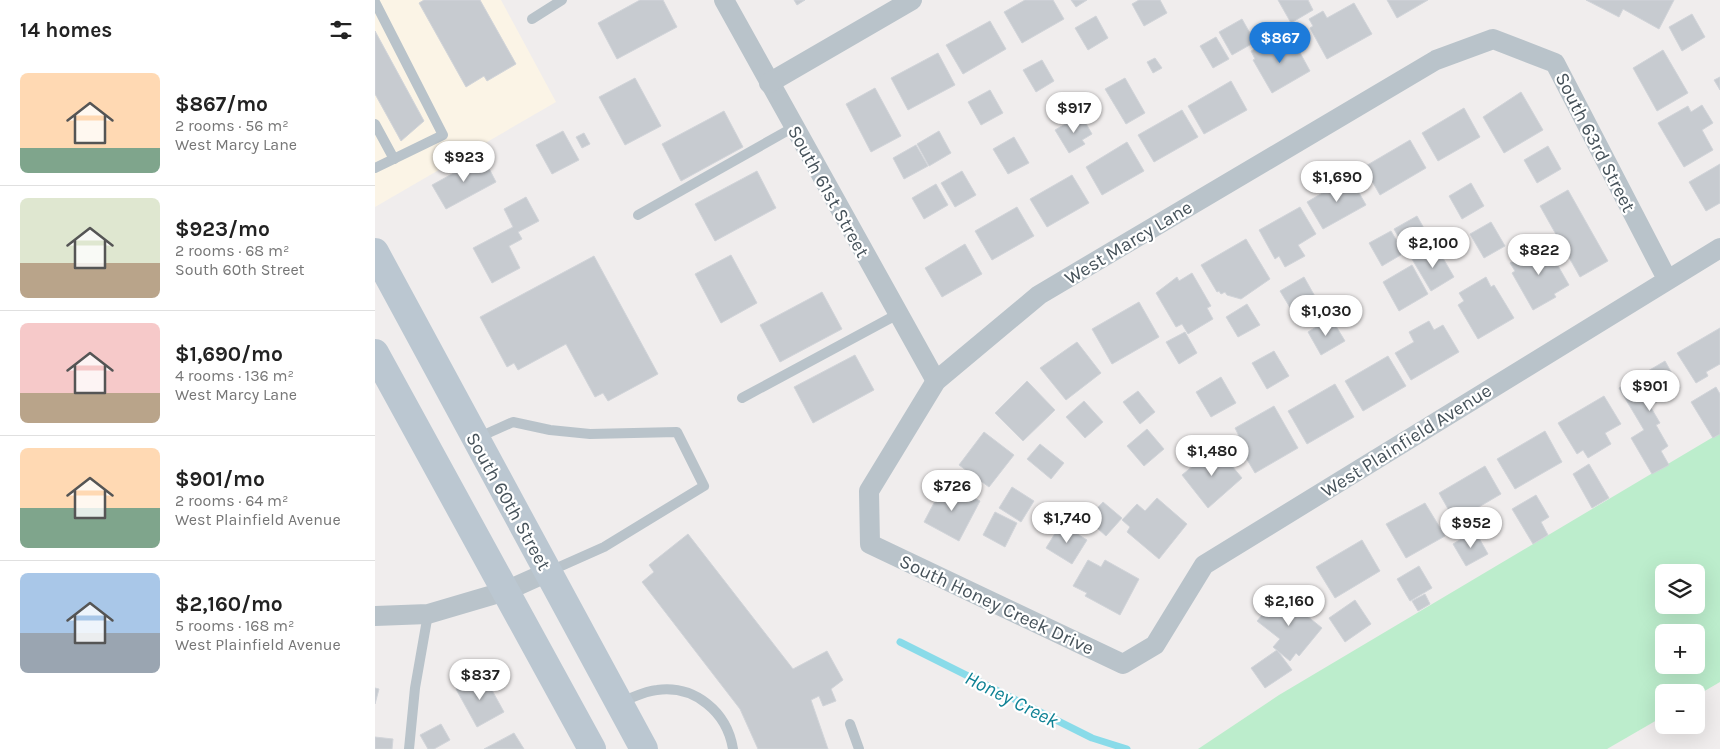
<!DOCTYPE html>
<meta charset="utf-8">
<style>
body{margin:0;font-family:Karla,sans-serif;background:#f2f2f2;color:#222;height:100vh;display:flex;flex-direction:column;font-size:19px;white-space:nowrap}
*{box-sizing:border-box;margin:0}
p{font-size:16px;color:#767676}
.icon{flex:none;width:28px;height:28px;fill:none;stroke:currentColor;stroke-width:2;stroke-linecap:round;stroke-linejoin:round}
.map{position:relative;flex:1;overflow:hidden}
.details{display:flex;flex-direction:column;background:#fff;width:375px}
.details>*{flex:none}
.controls{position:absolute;left:1280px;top:564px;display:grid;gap:10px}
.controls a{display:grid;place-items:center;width:50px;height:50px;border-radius:8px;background:#fff;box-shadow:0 5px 20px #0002;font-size:25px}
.price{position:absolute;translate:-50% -42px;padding:0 11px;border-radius:18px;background:#fff;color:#222;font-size:16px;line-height:32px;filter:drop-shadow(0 1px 2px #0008)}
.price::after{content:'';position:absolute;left:50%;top:30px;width:15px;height:11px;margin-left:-8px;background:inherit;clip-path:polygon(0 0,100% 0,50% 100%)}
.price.active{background:#1d7bda;color:#fff}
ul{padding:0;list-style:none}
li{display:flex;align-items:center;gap:15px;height:125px;padding:0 20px}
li+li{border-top:1px solid #e0e0e0}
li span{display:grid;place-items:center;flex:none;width:140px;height:100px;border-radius:8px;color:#555}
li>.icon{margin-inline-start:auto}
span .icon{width:60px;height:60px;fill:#fffc;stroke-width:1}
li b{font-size:21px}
h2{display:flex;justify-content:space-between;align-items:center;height:60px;padding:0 20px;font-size:21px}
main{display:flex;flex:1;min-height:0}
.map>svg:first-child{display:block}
</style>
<main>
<section class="details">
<h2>14 homes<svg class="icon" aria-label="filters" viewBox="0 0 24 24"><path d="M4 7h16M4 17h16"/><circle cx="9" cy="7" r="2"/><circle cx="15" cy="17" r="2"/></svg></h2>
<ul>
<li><span style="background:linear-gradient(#ffd9b3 75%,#7fa58c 0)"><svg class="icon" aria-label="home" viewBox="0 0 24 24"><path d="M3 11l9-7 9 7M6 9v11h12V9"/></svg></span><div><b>$867/mo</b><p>2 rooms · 56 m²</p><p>West Marcy Lane</p></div></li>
<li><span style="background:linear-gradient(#dfe7d0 65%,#b9a48a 0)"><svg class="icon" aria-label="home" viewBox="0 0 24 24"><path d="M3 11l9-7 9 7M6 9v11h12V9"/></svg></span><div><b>$923/mo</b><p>2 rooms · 68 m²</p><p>South 60th Street</p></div></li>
<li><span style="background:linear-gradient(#f6c9c9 70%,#b9a48a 0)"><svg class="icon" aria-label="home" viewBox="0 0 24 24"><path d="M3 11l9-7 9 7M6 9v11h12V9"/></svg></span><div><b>$1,690/mo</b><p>4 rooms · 136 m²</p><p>West Marcy Lane</p></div></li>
<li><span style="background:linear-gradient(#ffd9b3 60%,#7fa58c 0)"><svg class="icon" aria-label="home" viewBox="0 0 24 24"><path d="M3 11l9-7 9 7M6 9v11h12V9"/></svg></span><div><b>$901/mo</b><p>2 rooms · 64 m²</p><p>West Plainfield Avenue</p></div></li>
<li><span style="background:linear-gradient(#a9c7e8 60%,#9aa5b1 0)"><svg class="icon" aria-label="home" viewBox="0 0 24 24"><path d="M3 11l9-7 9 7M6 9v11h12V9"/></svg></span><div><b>$2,160/mo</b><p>5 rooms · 168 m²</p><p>West Plainfield Avenue</p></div></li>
</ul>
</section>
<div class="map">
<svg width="1345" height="749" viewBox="0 0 1345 749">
<rect width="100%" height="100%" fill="#f0eded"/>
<polygon fill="#fbf4e6" points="0,0 126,0 181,102 0,207"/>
<path fill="#bcedcc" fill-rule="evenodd" d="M1345,433V682L1321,696V692H1289V716L1232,749H823L904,695ZM1289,572H1321V605H1289ZM1289,632H1321V665H1289Z"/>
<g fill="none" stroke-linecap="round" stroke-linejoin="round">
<polyline stroke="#89dbe9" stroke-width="7" points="525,642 717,738 752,749"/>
</g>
<g fill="#c7cbd0" stroke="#d1d4d9">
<polygon points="49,0 105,0 141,64 112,81 109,76 91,87 44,3"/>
<polygon points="265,0 288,0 302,27 242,59 223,23"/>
<polygon points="419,0 430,0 422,5"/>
<polygon points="650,0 678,0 689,19 647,43 629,12"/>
<polygon points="696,0 712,0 701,7"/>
<polygon points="764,0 785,0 792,13 769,26 757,4"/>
<polygon points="903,0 933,0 938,10 916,23"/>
<polygon points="1012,0 1053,0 1022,18"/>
<polygon points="1211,0 1299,0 1284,29 1248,9 1244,17"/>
<polygon points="979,3 997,34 952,59 935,28 938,26 934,19 948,11 952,18"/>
<polygon points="1317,14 1330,37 1307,51 1294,27"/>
<polygon points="721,16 733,38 713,50 700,28"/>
<polygon points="867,19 880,42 857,55 844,32"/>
<polygon points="615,21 631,49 588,74 571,45"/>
<polygon points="0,31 49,121 26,141 0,94"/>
<polygon points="841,37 854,59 838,68 825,46"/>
<polygon points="917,38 935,71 897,93 878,60 880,59 876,51 892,42 897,50"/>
<polygon points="1288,50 1313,93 1282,111 1258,68"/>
<polygon points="563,53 580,85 533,110 516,78"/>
<polygon points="780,58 787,68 778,73 772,62"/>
<polygon points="667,60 679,81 661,92 648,70"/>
<polygon points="1345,77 1345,90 1339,80"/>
<polygon points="260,78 286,126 250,145 224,97"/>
<polygon points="750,78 770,113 751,124 730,89"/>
<polygon points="856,81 872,110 829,134 813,106"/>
<polygon points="500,88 526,136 496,152 471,104"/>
<polygon points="615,90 628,113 606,125 593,102"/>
<polygon points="1146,92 1168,130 1129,153 1108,117"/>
<polygon points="1327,105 1338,123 1327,130 1338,150 1309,167 1283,123 1313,106 1316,112"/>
<polygon points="1089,108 1105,137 1063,161 1047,133"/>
<polygon points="807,110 823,137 779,162 763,135"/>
<polygon points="349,111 368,147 306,181 287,144"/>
<polygon points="706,115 717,134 707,140 710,144 694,153 680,130"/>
<polygon points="188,131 204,160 177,174 161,145"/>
<polygon points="564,131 576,153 554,166 542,144"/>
<polygon points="209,133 215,144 207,148 201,137"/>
<polygon points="639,137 654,163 633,174 618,149"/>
<polygon points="1035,140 1051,168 1005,195 989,167"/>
<polygon points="752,142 769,171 727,195 711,167"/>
<polygon points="541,145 553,166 529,179 518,158"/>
<polygon points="1173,146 1186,169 1162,183 1149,160"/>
<polygon points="108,157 121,182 71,209 57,185"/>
<polygon points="1345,164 1345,203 1331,211 1314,182"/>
<polygon points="382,171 401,208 340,241 320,204"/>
<polygon points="587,171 601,195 580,207 566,183"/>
<polygon points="697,175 714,203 672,227 655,199"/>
<polygon points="975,177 991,205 948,229 932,202"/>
<polygon points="1096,183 1109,206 1087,219 1074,196"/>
<polygon points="561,184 573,205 549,219 537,198"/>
<polygon points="1193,190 1233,261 1205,277 1165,206"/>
<polygon points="151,197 164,221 143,232 147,239 134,246 145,268 117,283 98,248 138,227 129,209"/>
<polygon points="642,207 659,236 617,260 600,231"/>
<polygon points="925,207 941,234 923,245 930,256 910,267 904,256 900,259 884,230"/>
<polygon points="1042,216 1055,239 1032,252 1019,229"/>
<polygon points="1116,222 1130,246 1109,258 1095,234"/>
<polygon points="1016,231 1029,253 1007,266 994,243"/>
<polygon points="871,239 895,279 866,299 852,295 850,292 846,294 844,291 842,292 826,265"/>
<polygon points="1170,243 1194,285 1179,294 1181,297 1158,310 1137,273 1140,271 1135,263"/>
<polygon points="590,244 607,274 567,297 550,268"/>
<polygon points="1055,248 1059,256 1065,253 1079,277 1056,291 1037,259"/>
<polygon points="356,255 382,303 346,323 320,274"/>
<polygon points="219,256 283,374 233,401 228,393 220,397 191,344 143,370 139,363 132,367 105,317"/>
<polygon points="1037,265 1053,294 1024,311 1008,282"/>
<polygon points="817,273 836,306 832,308 838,319 813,334 807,324 801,327 781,293 802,277 804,281"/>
<polygon points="929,277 942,300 919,314 905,291"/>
<polygon points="1111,277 1116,287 1119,285 1139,318 1103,339 1083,305 1089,301 1084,293"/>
<polygon points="447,292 467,329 405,362 385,325"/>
<polygon points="764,302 784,337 737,364 717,329"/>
<polygon points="872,304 885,325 863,337 851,317"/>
<polygon points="956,318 970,341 946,355 933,332"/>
<polygon points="1054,321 1059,330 1068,325 1084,352 1036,380 1020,353 1039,342 1034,332"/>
<polygon points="1345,328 1345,364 1331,372 1333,376 1321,383 1302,353"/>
<polygon points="810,332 822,353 804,364 791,342"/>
<polygon points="702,342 726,373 691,400 665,368"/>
<polygon points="899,351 914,376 892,389 877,363"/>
<polygon points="480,355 499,390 438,423 419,387"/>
<polygon points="1013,356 1031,386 988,411 970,381"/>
<polygon points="1290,361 1305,388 1275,406 1285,423 1281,425 1293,446 1286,451 1294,465 1277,474 1256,438 1269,430 1244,388"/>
<polygon points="846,377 861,403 836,417 821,392"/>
<polygon points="652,381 680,410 648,441 620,413"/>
<polygon points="960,384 979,417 932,444 913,411"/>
<polygon points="1341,387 1345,394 1345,434 1338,438 1316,402"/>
<polygon points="763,391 780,412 765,424 748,402"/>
<polygon points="1229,396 1246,424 1230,433 1236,444 1213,458 1208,450 1202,454 1183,423"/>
<polygon points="709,401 728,422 710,438 691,417"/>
<polygon points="899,406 923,448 880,473 864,446 868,444 860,428"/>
<polygon points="772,429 789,449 769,466 752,446"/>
<polygon points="1170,431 1187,462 1140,489 1122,459"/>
<polygon points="609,432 639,455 614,487 584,465"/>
<polygon points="665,444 689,463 676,479 652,459"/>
<polygon points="841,447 867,478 833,508 807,475"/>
<polygon points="1214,464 1234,498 1217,508 1198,474"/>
<polygon points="1110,466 1126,494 1080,521 1064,493"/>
<polygon points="570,482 605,501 584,541 549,522"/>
<polygon points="637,487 659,501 646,522 624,508"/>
<polygon points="1161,495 1174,517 1166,522 1173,535 1158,544 1137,509"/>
<polygon points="782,498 812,524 784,559 752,532 755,527 747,520 762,504 770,511"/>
<polygon points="728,502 747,518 731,536 712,519"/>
<polygon points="1050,503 1070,536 1031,558 1011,524"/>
<polygon points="620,512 642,523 630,547 608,535"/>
<polygon points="686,524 712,540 697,564 671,548"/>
<polygon points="1100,531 1113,554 1091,566 1078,544"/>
<polygon points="313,534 418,669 452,651 468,680 456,689 461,701 448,706 444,696 436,700 453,749 383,749 365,709 267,582 279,572 274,565"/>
<polygon points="987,540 1005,571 960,598 941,567"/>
<polygon points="713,560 726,567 730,560 764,579 745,615 710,596 712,593 698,586"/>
<polygon points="1044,566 1057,588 1035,601 1022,579"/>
<polygon points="905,594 947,628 924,656 921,653 915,661 898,647 905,639 882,621"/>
<polygon points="1050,594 1055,604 1043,611 1037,601"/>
<polygon points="980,600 996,624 970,642 954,618"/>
<polygon points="902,650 917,670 890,688 876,668"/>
<polygon points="108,674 129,712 102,727 81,689"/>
<polygon points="0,688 4,689 0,704"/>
<polygon points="66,724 75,740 59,749 53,749 45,735"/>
<polygon points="139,733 149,749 109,749"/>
<polygon points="0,737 18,739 17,749 0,749"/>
</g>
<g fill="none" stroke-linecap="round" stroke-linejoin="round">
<g stroke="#b9c3ca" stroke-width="10">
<polyline points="0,2 68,135 0,168"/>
<polyline points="157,19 187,0"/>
<polyline points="0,124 19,159"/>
<polyline points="263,215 419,127"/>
<polyline points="367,398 523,314"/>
<polyline points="102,438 138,422 175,430 215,434 302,432 329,486 229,547 175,571"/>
<path d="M245,702C257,698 270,691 282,690C320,685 352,712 358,749"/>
<polyline points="475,724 484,749"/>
<polyline points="34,749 40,688 53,614"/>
</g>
<g stroke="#b9c3ca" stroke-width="20">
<polyline points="349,0 561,381"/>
<polyline points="394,83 537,0"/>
<polyline points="1292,279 1180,63 1118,39 1061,60 664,295 561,381 494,491 495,544 748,664 780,645 829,565 1345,248"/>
<polyline points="0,616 53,614 131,591 173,572"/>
</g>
<g stroke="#bbc7d1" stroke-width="28">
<polyline points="0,252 269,749"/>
<polyline points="0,353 217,749"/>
</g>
</g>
<g text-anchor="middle" stroke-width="4.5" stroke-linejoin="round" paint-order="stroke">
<g font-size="19" fill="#46525a" stroke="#fff">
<text transform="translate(1221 142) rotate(63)" y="7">South 63rd Street</text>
<text transform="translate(454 191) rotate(61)" y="7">South 61st Street</text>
<text transform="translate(753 242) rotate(-31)" y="7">West Marcy Lane</text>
<text transform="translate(1031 440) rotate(-32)" y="7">West Plainfield Avenue</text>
<text transform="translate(134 501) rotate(61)" y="7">South 60th Street</text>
<text transform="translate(622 604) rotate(25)" y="7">South Honey Creek Drive</text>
</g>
<g font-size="20" font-style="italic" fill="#0f8295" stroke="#fff">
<text transform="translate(637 699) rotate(27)" y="7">Honey Creek</text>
</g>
</g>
</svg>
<div class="controls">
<a><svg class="icon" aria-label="layers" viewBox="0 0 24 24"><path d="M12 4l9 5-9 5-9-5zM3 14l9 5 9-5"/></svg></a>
<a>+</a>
<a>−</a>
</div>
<b class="price active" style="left:905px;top:64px">$867</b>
<b class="price" style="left:699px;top:134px">$917</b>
<b class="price" style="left:89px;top:183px">$923</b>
<b class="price" style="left:962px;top:203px">$1,690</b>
<b class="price" style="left:1058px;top:269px">$2,100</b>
<b class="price" style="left:1164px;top:276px">$822</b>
<b class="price" style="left:951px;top:337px">$1,030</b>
<b class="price" style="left:1275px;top:412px">$901</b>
<b class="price" style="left:837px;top:477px">$1,480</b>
<b class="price" style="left:577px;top:512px">$726</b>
<b class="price" style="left:692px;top:544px">$1,740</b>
<b class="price" style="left:1096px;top:549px">$952</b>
<b class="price" style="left:914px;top:627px">$2,160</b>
<b class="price" style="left:105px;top:701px">$837</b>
</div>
</main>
